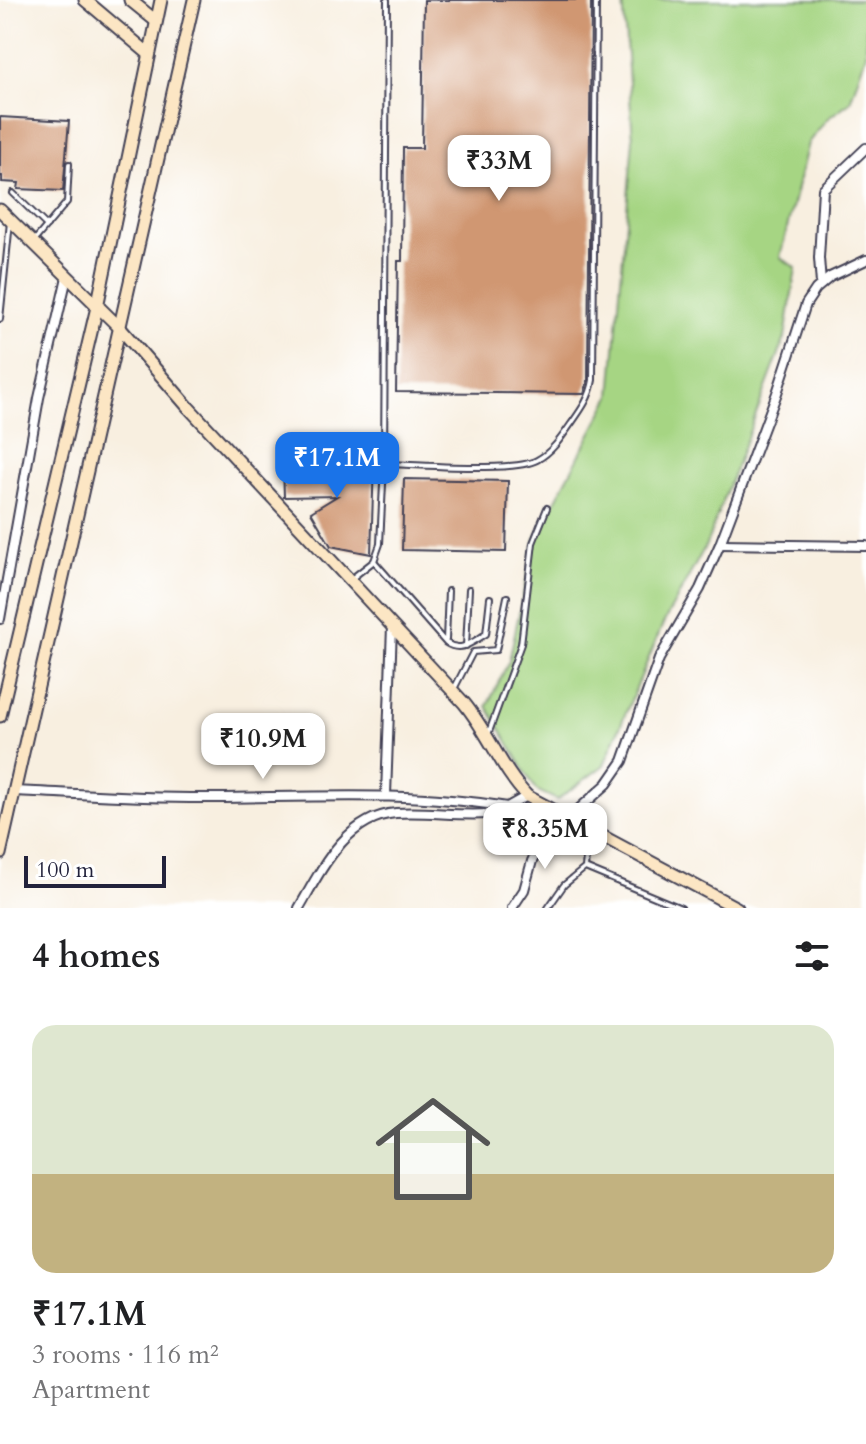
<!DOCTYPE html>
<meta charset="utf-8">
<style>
body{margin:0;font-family:Cardo,serif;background:#f2f2f2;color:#202124;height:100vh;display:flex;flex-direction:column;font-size:30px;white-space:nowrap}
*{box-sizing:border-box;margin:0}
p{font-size:26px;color:#757577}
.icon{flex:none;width:44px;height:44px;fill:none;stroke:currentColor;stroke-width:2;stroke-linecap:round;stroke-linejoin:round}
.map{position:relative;height:908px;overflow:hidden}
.sheet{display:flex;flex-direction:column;background:#fff;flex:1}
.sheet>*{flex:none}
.scale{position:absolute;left:24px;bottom:20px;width:142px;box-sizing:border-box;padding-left:8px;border:4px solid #22223b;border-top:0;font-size:22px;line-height:28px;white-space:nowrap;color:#22223b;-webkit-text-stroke:6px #fff;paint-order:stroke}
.price{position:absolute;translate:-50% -68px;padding:0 18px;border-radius:16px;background:#fff;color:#222;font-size:26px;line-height:52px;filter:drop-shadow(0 2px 4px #0008)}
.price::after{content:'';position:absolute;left:50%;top:48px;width:24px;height:18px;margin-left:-12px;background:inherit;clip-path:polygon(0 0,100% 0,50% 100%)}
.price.on{background:#1a73e8;color:#fff}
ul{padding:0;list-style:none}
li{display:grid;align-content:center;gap:16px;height:424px;padding:0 32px}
li span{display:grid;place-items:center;height:248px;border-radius:24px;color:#555}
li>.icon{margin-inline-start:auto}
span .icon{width:144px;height:144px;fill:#fffc;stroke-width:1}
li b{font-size:34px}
h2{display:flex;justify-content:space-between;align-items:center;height:96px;padding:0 32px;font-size:34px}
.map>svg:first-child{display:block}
</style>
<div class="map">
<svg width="866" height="908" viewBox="0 0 866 908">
<rect width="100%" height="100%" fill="#fff"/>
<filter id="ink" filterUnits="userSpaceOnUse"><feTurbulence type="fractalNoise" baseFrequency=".0125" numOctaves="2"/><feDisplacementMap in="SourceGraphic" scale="16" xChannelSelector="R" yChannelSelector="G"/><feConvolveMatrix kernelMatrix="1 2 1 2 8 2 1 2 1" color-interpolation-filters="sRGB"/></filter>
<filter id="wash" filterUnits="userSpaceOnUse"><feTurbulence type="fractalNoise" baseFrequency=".006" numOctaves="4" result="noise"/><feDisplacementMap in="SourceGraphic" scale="32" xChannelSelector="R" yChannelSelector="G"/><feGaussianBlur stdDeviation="1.8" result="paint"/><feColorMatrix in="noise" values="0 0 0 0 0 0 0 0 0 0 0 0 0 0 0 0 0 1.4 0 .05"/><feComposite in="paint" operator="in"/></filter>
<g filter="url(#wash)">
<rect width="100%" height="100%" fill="#f8efe0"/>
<polygon fill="#a6d583" stroke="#647c5f" stroke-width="2" points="623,0 866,0 866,54 850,102 827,119 808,143 780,257 796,268 785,338 706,545 663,624 604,765 557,800 536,790 487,706 509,661 535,539 611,396 633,139"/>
<g id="blocks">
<g fill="#d09772">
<polygon points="424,0 591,0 588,381 584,394 396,392 398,261 402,261 403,148 422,148"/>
<polygon points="0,117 69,121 63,191 18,189 19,183 2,182 2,176 0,176"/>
<polygon points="374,462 371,554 331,546 311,512 337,496 284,497 283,464"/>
<polygon points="404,479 508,481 506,552 402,550"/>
</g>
</g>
</g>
<g filter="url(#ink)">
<use href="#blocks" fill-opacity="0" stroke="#424154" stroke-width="2"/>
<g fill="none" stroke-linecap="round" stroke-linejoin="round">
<defs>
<g id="lane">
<polyline points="13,193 47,226"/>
<polyline points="34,241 67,202 69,164"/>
<polyline points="0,319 10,222"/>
<path d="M384,464C416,464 513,473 537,460C552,452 562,437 571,424C581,410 590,398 593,380L596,0"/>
<path d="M374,561L446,643C461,653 472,642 486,634L490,598"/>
<polyline points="351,579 374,561 380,544 384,464 387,0"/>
<polyline points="446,640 448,591"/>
<polyline points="466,646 469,589"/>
<polyline points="454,689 473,652 496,650 507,597"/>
<polyline points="489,732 521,644 533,543 547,508"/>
<polyline points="585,868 586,857 595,834"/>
<polyline points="548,908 564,885 585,868 681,908"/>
</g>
<g id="street">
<polyline points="821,284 819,258 823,189 866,148"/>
<polyline points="720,544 866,546"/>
<polyline points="0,619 39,398 67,277"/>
<path d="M15,791C82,794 149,799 216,798C314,797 410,791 507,807"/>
<polyline points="386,795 392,626"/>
<path d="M299,908C321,870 346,817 396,813C426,811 457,816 488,814L502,810L527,796"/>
<polyline points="512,908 524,890 532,861 543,841 607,784 623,761 659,659 700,589 720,544 777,393 806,304 816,289 830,277 866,260"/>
</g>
<g id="secondary">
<polyline points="85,0 149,54"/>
<polyline points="130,0 156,21"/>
<path d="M0,210L119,327L189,408L464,703C488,732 502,770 527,796L737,908"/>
<polyline points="0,716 97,307 161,0"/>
<polyline points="0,854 194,0"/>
</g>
</defs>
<use href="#lane" stroke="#424154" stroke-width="8"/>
<use href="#street" stroke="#424154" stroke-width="12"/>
<use href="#secondary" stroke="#424154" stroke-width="15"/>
<use href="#lane" stroke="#fff" stroke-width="4"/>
<use href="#street" stroke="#fff" stroke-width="8"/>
<use href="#secondary" stroke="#fce6c4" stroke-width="11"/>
</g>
</g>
</svg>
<div class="scale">100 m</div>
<b class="price" style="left:499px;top:203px">₹33M</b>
<b class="price on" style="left:337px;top:500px">₹17.1M</b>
<b class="price" style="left:263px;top:781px">₹10.9M</b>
<b class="price" style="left:545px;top:871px">₹8.35M</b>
</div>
<section class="sheet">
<h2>4 homes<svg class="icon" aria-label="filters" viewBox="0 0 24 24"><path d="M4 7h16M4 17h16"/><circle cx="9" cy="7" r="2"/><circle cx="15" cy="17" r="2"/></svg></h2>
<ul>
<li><span style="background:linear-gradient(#dfe7d0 60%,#c2b280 0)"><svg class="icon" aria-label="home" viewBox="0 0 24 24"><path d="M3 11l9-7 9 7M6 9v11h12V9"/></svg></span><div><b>₹17.1M</b><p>3 rooms · 116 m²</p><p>Apartment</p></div></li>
</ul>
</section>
